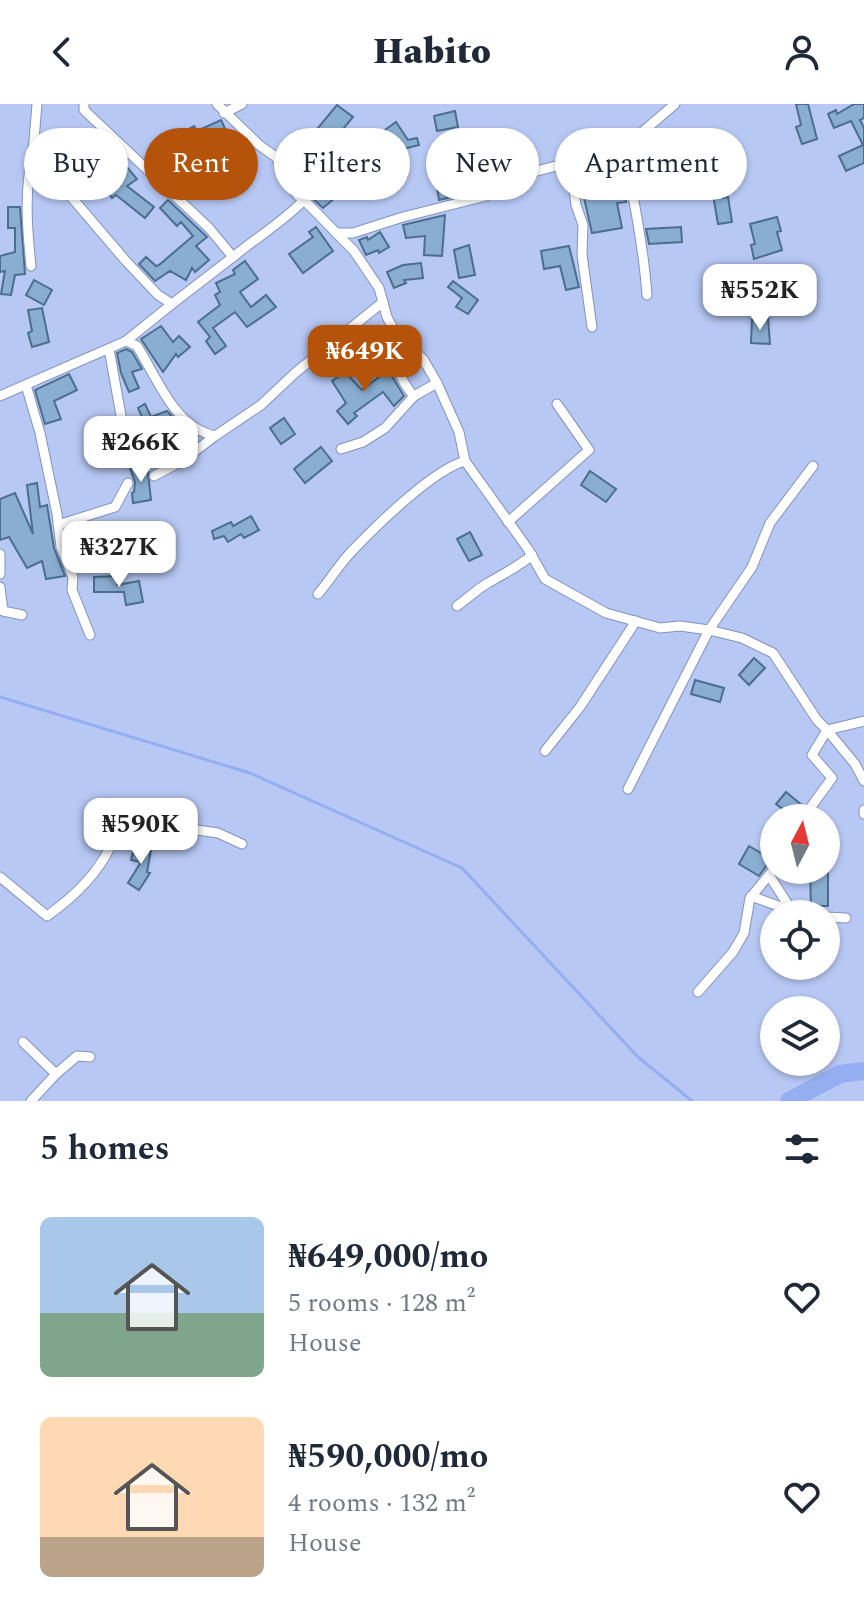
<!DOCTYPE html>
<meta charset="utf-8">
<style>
body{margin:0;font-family:Spectral,serif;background:#f6f6f7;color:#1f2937;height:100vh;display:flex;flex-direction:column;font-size:30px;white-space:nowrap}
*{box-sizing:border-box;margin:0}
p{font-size:26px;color:#747a83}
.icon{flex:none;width:44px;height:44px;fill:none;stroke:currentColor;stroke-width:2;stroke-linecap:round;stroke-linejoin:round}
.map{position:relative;height:997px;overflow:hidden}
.sheet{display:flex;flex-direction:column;background:#fff;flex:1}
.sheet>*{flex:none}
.hud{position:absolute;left:24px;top:24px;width:816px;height:72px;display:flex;gap:16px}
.needle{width:52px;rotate:7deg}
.buttons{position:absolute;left:760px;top:700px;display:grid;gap:16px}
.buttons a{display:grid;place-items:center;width:80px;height:80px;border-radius:50%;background:#fff;box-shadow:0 2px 6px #0004;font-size:40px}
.price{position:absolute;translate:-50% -68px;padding:0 18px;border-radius:16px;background:#fff;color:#222;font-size:26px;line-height:52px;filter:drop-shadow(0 2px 4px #0008)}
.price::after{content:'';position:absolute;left:50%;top:48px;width:24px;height:18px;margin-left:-12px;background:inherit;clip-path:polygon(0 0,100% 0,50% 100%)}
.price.selected{background:#b45309;color:#fff}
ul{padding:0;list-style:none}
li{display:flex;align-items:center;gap:24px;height:200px;padding:0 40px}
li span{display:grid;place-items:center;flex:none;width:224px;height:160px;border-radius:12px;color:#555}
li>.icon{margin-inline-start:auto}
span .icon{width:96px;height:96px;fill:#fffc;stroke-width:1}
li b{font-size:34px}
h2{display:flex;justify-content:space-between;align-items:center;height:96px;padding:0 40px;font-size:34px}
.pill{padding:0 28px;border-radius:36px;background:#fff;box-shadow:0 2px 6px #0004;font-size:28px;line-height:72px}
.pill.selected{background:#b45309;color:#fff}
header{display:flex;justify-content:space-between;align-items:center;height:104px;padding:0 40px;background:#fff;font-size:36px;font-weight:800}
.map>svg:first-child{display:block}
</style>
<header><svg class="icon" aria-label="back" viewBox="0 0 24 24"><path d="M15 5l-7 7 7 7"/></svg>Habito<svg class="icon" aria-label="person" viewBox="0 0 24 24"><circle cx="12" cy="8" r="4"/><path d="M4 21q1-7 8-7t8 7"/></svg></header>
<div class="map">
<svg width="864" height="997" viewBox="0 0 864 997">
<rect width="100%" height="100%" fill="#b7c8f4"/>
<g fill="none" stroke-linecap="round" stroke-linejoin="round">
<g stroke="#95aef1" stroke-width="3">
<polyline points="0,593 250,669 462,764 638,953 692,997"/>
<polyline points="797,997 840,970"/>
</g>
<polyline stroke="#95aef1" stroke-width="18" points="789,997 840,970 864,967"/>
</g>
<g fill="#8aaed1" stroke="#4c6e8e" stroke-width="2">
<polygon points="796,0 808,0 817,35 802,40 796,23 801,21"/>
<polygon points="854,0 864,0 864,14 860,16 864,24 864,59 846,67 839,52 863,41 851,17 834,24 828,10 836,6 837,10"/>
<polygon points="337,1 353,13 326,46 341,63 358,44 363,48 375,35 385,43 367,65 377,73 394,68 387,45 403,59 407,73 382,80 371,94 360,86 368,77 353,64 336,81 342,88 323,104 312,94 314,92 301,82 294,70 298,66 303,71 314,56 305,46 317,35 312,31"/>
<polygon points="455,7 458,23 437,27 434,12"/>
<polygon points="221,16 227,29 191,48 180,30 194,22 197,27"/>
<polygon points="396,18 408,36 417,34 419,41 399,46 385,26"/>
<polygon points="97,28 137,75 127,82 154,103 145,114 116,91 112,94 98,75 96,78 81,61 65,74 52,59 55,56 41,46 41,39 48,30 62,40 59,45 72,58 84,50 78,41 80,38"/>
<polygon points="653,29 663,41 633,63 628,50 641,42"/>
<polygon points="486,40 498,72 483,80 477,64 480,63 475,43"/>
<polygon points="440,52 444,64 450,63 454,80 457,79 460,91 439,96 432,54"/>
<polygon points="616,59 626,98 617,99 622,124 592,129 579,72 600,67 599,63"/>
<polygon points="711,79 725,80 723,94 728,93 732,118 718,120"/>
<polygon points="168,96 207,133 196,142 209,156 195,168 192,164 186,176 170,167 155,177 139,160 146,153 156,162 159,161 193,132 181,118 177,122 160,104"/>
<polygon points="8,103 20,103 25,170 15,171 11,191 1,190 5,167 0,168 0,152 15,148 15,124 8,124"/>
<polygon points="445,111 442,152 424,151 425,132 406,134 403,121"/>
<polygon points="777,113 781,127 777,128 782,146 754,155 751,141 755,140 750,120"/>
<polygon points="316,123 333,147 303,169 289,150 313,133 309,128"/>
<polygon points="681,123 682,138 649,140 646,125"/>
<polygon points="380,128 389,143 379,149 378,146 366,151 359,136 367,133 368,136"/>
<polygon points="469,141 475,171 459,174 454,146"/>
<polygon points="569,142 579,183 566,186 560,162 544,165 541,147"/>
<polygon points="245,157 258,175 240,188 251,203 266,191 276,203 247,223 235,208 213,224 226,242 215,250 206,237 210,233 198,218 220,201 215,191 220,188 216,179 235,170 233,166"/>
<polygon points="421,159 423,174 404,176 406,179 394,184 387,168 403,161"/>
<polygon points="34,176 52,186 44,201 26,191"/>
<polygon points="453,177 478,196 468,210 456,203 462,194 448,183"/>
<polygon points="42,204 49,238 32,243 28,229 32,227 28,206"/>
<polygon points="768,214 770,240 751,239 752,216"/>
<polygon points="161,222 173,238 179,232 190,243 178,253 176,250 163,268 141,235"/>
<polygon points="126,245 132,248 142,265 132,268 139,284 129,288 121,269 117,249"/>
<polygon points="388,266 404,292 394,302 383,288 354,309 357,312 348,320 337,307 346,299 332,277 345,268 362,286"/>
<polygon points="69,270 77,286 54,297 61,315 45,320 35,286"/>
<polygon points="145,300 151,313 167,307 179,320 156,329 136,334 130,318 143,315 138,304"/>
<polygon points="284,314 295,330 281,340 270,324"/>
<polygon points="117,326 121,338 107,342 110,352 95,356 89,334"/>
<polygon points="321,343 332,357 305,379 294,365"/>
<polygon points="147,360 151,396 133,399 132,389 134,388 135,378 130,364"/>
<polygon points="590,367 616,385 606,398 581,381"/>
<polygon points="37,379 40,403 47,401 54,444 65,472 46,475 42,457 27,464 9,433 0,436 0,395 15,389 33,430 27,381"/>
<polygon points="251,412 259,426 244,434 241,430 228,438 224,432 214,435 212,427 231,418 233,422"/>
<polygon points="470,428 482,451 469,457 457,435"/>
<polygon points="117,472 117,481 139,477 143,498 126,501 124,488 94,488 94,473"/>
<polygon points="754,554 765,564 749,581 739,571"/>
<polygon points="695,576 724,584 720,598 691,590"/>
<polygon points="786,688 803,702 795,714 776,700"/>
<polygon points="152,740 147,768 150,769 139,786 128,779 141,758 131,756 135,741 149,745"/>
<polygon points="749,742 771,755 759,772 739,760"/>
<polygon points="810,768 828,768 828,802 811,802"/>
</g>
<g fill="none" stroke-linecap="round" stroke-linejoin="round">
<defs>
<g id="minor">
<polyline points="37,0 33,48 125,156 158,191 172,200 233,153"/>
<path d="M84,0V6L209,124L233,153C257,133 283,118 304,96"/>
<polyline points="217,0 259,41 276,53 297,91 304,96 354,147 379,184 387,213 396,230 423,255 437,279 459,328 465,357 528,445 545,475 606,509 660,524 680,522 709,526 742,534 773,549 817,616 827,626 864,617"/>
<polyline points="224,9 242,0"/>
<polyline points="619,48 675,0"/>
<polyline points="568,60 573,78 576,101 583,121 582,151 592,223"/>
<path d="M336,129H353L403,113L486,92L506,75L606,49L619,48C633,69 645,163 647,191"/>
<path d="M31,162C27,124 24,86 33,48"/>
<path d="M396,230C391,252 399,276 414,292"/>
<path d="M126,237L137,242C158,275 174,323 215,332L261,301L295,269L383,198"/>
<polyline points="109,245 122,317 132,346 131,357"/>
<polyline points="26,281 40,329 57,410 61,443 73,473 72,486 90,531"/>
<polyline points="0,292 126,237 172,200"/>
<polyline points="341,345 363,338 385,324 414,292 437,279"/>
<polyline points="154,372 182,357 215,332"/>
<polyline points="508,418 589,346 557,300"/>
<polyline points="58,421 115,403 128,379"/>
<polyline points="0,450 0,470"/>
<polyline points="0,483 3,507 22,511"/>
<path d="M318,490C330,476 340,459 353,446C378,420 433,366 465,357"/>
<path d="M457,502C467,495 477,485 488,479C503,470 518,463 532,451"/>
<polyline points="545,647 580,603 636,517"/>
<polyline points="628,685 709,526 752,463 770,419 813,362"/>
<polyline points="864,706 864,710"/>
<polyline points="803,714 832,674 812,651 827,626 855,660 864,677"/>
<polyline points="769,771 792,807 809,810"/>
<path d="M0,773L47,812C71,795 97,771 110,743C116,732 117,720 126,710L156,720L218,729L242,740"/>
<polyline points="751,792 792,807"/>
<polyline points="826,813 846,814"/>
<polyline points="698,888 733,848 744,829 750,794 774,765"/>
<polyline points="23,938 56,970 31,997"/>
<polyline points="56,970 77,952 90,953"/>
</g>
</defs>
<use href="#minor" stroke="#8292bc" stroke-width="11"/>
<use href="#minor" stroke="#fff" stroke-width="9"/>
</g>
</svg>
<div class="buttons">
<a><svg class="needle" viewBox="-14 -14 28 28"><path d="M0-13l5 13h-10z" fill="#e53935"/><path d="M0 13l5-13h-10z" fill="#747a83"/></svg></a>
<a><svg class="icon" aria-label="locate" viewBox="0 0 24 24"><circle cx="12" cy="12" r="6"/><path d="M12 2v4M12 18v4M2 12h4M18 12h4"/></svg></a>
<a><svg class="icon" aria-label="layers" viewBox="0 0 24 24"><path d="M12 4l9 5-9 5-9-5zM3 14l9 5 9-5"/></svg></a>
</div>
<b class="price" style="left:760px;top:228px">₦552K</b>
<b class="price selected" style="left:365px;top:289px">₦649K</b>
<b class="price" style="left:141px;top:380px">₦266K</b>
<b class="price" style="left:119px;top:485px">₦327K</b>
<b class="price" style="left:141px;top:762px">₦590K</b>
<div class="hud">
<a class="pill">Buy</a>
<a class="pill selected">Rent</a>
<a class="pill">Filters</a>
<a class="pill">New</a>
<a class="pill">Apartment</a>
</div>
</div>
<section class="sheet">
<h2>5 homes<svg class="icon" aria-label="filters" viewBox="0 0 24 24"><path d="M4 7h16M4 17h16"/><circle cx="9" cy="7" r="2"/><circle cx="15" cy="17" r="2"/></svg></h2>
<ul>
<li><span style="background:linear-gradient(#a9c7e8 60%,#7fa58c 0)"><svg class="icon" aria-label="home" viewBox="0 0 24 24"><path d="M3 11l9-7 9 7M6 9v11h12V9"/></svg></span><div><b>₦649,000/mo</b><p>5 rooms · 128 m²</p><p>House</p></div><svg class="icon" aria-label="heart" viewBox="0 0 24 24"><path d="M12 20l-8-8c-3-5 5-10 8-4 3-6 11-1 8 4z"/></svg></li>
<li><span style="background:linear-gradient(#ffd9b3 75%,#b9a48a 0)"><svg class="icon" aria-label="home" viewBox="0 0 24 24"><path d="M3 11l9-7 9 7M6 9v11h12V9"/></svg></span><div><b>₦590,000/mo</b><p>4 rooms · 132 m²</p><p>House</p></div><svg class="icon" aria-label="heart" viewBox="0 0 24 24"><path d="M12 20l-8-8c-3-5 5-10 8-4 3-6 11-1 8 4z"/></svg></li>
</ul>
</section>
